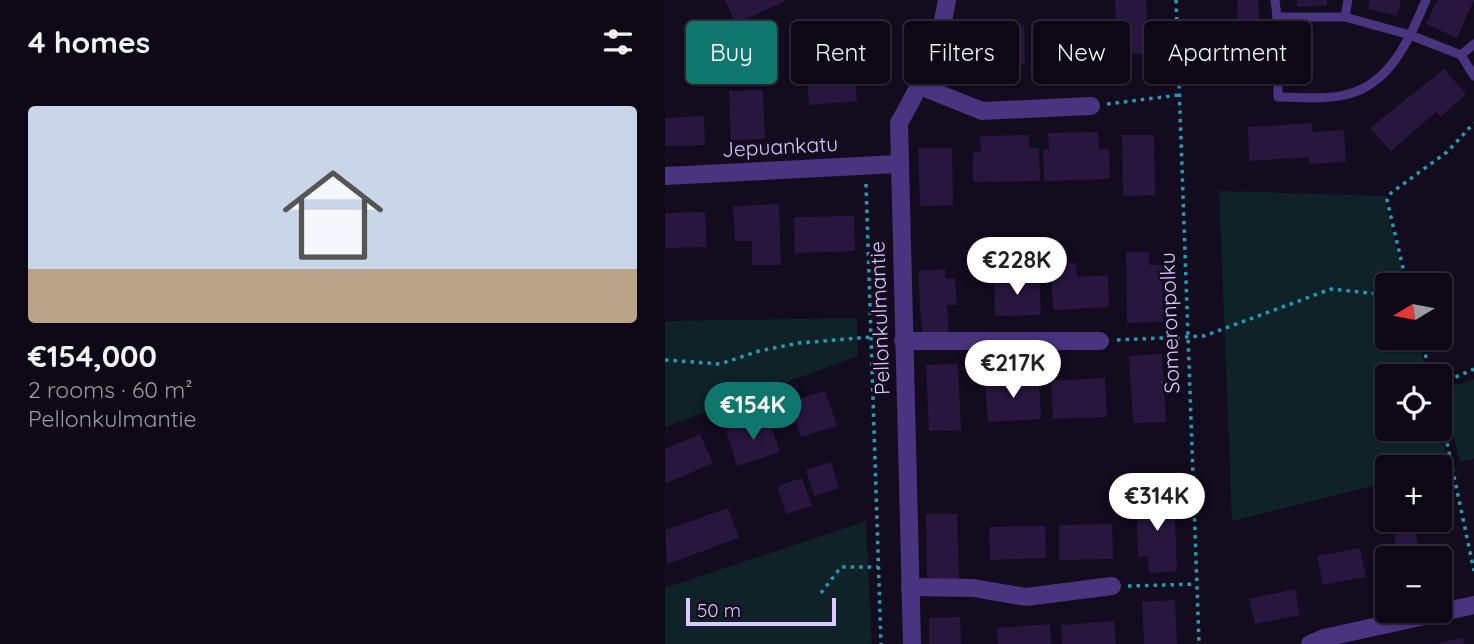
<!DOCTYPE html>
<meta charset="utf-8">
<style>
body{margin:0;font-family:Quicksand,sans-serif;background:#1c1623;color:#f1f3f6;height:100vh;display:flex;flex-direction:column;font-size:26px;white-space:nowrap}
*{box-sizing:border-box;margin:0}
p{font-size:23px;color:#9b9aa1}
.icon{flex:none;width:38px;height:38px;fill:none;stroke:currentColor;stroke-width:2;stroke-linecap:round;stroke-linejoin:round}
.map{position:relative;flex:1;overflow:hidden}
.details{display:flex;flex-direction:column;background:#0e0816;width:665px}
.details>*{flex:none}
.guide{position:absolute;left:21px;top:21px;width:665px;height:63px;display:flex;gap:14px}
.needle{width:46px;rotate:260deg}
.buttons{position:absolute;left:710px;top:273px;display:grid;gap:14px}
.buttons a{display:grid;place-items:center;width:77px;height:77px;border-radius:7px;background:#0e0816;box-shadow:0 2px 5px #0004,0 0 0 2px #2e2935;font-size:35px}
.scale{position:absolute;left:21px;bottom:18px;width:150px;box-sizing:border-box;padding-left:7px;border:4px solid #dcc8ff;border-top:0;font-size:19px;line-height:24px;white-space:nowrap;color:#dcc8ff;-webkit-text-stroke:5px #130b1e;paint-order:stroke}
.price{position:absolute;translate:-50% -60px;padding:0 16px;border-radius:24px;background:#fff;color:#222;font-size:23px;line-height:46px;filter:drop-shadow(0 2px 4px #0008)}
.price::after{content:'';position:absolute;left:50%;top:42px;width:21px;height:16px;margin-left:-10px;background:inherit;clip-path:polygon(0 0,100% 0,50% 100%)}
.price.selected{background:#0f766e;color:#fff}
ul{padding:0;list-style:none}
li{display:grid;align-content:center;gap:14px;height:371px;padding:0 28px}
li+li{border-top:2px solid #2e2935}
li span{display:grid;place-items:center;height:217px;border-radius:7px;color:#555}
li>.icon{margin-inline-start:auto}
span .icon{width:126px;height:126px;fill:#fffc;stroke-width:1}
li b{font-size:30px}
h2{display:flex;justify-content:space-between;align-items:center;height:84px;padding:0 28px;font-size:30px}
.tag{padding:0 24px;border-radius:7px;background:#0e0816;box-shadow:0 2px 5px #0004,0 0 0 2px #2e2935;font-size:24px;line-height:63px}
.tag.selected{background:#0f766e;color:#fff}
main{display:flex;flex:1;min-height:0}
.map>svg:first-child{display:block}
</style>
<main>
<section class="details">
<h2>4 homes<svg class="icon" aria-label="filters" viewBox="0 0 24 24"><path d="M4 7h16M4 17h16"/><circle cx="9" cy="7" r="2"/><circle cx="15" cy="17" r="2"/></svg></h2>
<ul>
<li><span style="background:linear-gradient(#c9d6e8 75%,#b9a48a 0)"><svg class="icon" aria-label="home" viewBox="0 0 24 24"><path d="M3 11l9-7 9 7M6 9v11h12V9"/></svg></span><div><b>€154,000</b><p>2 rooms · 60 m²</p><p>Pellonkulmantie</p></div></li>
</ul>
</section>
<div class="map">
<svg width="809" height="644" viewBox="0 0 809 644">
<rect width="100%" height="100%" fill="#130b1e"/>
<g fill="#0e2228">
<polygon points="554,191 722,196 720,201 740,285 723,285 723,338 753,338 762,376 723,376 723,429 775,429 784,467 723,467 723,482 567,521"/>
<polygon points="192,318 193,356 0,427 0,321"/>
<polygon points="809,379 809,459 795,462 777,390"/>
<polygon points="201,521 207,644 0,644 0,588"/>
</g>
<g fill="#29163f">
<polygon points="60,0 122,0 71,24"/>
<polygon points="450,0 481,0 484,53 452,55"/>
<polygon points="572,0 593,0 596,51 574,52"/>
<polygon points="632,0 662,0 662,5 632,7"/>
<polygon points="705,0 736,0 732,16 703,9"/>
<polygon points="772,0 809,0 792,38 761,24"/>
<polygon points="427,19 429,63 381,65 379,21"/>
<polygon points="359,25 360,64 314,65 313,26"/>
<polygon points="189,65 192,101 144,105 141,69"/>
<polygon points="779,69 801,94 775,117 771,112 726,151 705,128"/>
<polygon points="98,90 100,139 66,140 64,91"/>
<polygon points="39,116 40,145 0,146 0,118"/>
<polygon points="647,123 648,132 679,130 681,162 644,164 644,157 584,161 583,127"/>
<polygon points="433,132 434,149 444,149 445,179 379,181 378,150 384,149 383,133"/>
<polygon points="364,135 364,148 374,148 375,181 308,182 308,153 316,152 315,136"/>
<polygon points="457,135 489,135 490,195 458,196"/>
<polygon points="253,148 287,148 288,205 255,206"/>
<polygon points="114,204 116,265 87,265 87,241 70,241 68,206"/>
<polygon points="40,212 42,247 0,248 0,213"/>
<polygon points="189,216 190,251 130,253 129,217"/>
<polygon points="461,252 484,252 484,265 497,265 498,322 462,323"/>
<polygon points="411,263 412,277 443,275 444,307 388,310 386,264"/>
<polygon points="280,269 281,279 290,278 292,305 282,305 284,334 257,336 253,271"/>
<polygon points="374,277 376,315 330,316 329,279"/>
<polygon points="497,354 501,422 468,423 464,356"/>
<polygon points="293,364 296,430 264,431 261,365"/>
<polygon points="374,378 376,419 323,422 320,381"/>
<polygon points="440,378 442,417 388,419 386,381"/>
<polygon points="160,391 172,426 136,437 124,402"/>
<polygon points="103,417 115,452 72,466 61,431"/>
<polygon points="35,434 48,463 0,484 0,449"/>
<polygon points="166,462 174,488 149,496 141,470"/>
<polygon points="137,478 147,506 121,514 112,486"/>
<polygon points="509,497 512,571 484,573 483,556 473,557 471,498"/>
<polygon points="63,508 74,538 2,564 0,530"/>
<polygon points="261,514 292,514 294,579 262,580"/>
<polygon points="447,524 448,559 394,560 394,525"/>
<polygon points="380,526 381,558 325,560 324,527"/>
<polygon points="750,531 755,554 777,550 782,573 775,574 775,558 734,558 729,535"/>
<polygon points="695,548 701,577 658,585 652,556"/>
<polygon points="630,589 635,615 590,624 584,599"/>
<polygon points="510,600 512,644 479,644 477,602"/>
<polygon points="295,617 296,644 264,644 264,618"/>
<polygon points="449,621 451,644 397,644 396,625"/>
<polygon points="385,624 386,644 333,644 332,628"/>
<polygon points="798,638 799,644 773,644 773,643"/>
</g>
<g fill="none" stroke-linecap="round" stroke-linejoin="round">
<g stroke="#2899b2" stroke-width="3.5" stroke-dasharray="3.5 5" stroke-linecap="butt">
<polyline points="511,0 534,644"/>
<polyline points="442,104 514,95"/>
<polyline points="201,184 216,644"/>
<polyline points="742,285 722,200 726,193 782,152 809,123"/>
<polyline points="756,338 766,376"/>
<polyline points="452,340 539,336 666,289 723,295"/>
<polyline points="0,360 55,364 94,351 134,343 206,337"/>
<polyline points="775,384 809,369"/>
<polyline points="775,410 809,571"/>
<polyline points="463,586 531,584"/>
<polyline points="156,593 176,567 213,567"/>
</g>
<g stroke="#49347f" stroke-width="9">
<polyline points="610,0 612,17"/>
<path d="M761,0C744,39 725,86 679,95C659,100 634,97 613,97L612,17H680L745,35L796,55L809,76"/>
<polyline points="680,17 683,0"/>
<polyline points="796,55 809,44"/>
</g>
<g stroke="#49347f" stroke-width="18">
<polyline points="255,86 317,111 426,106"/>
<polyline points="0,176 233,164"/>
<polyline points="238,341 435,341"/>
<polyline points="245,587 308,588 361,597 447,586"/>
<path d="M247,644L234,123C257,83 275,45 282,0"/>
<polyline points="645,644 659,638 809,605"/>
</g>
</g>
<g text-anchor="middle" stroke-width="5" stroke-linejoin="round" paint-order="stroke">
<g font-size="21" fill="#dcc8ff" stroke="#130b1e">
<text transform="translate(115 147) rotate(-3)" y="7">Jepuankatu</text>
<text transform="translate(215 318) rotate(-92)" y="7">Pellonkulmantie</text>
<text transform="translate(505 323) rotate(-92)" y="7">Someronpolku</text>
</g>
</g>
</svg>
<div class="buttons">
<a><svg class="needle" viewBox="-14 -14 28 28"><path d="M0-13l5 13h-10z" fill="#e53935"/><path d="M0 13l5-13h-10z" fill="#9b9aa1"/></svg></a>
<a><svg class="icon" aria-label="locate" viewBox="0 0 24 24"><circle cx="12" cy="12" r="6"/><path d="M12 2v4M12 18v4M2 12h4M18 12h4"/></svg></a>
<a>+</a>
<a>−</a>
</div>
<div class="scale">50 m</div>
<b class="price" style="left:352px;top:297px">€228K</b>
<b class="price" style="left:348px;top:400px">€217K</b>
<b class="price selected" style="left:88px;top:442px">€154K</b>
<b class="price" style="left:492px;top:533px">€314K</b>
<div class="guide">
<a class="tag selected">Buy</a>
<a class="tag">Rent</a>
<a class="tag">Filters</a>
<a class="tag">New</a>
<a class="tag">Apartment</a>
</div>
</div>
</main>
